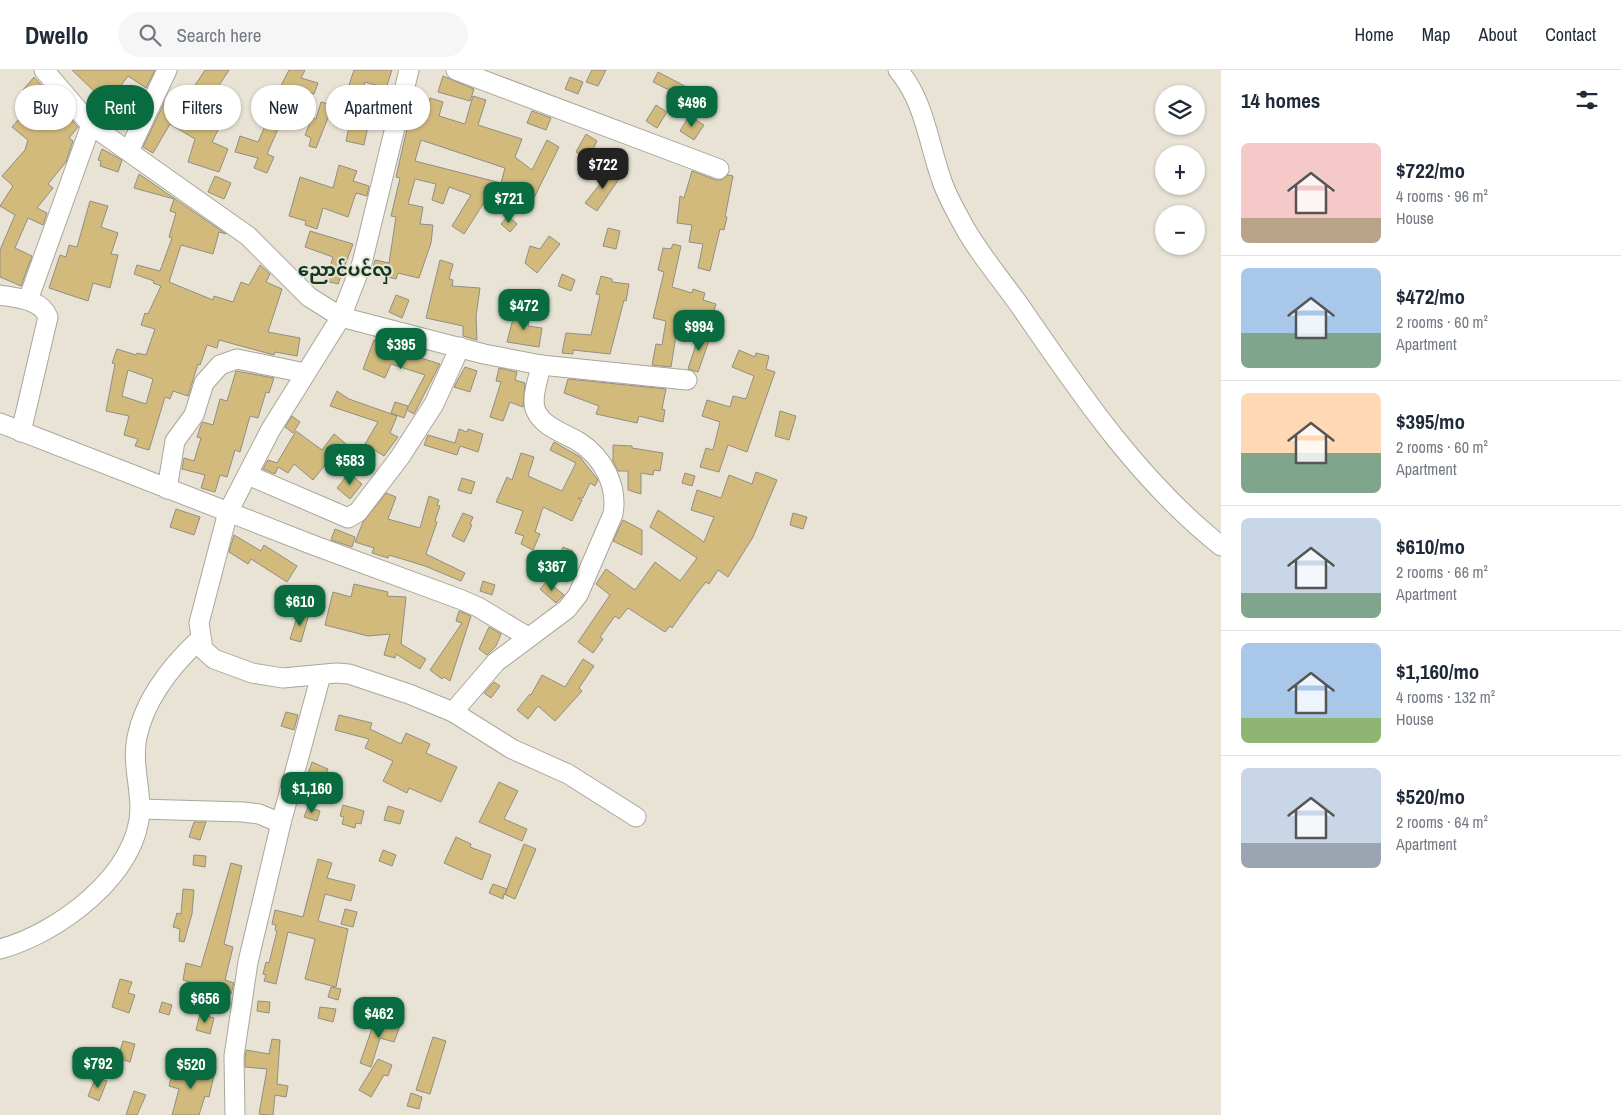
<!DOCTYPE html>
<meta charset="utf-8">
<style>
body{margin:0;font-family:"Archivo Narrow","Noto Sans Myanmar",sans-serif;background:#f6f6f7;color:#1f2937;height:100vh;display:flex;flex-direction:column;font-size:19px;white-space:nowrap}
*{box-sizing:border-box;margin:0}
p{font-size:16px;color:#747a83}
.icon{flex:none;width:28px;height:28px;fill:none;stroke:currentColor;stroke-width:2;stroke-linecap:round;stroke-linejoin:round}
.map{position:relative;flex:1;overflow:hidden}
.side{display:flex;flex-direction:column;background:#fff;width:400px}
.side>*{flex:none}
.banner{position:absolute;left:15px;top:15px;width:475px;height:45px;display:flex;gap:10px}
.controls{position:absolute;left:1155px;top:15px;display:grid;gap:10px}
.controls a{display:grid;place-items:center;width:50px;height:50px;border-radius:50%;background:#fff;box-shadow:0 1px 4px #0004;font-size:25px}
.price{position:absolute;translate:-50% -42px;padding:0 11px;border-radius:10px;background:#096c41;color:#fff;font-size:16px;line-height:32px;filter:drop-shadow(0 1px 2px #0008)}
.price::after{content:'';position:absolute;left:50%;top:30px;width:15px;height:11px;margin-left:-8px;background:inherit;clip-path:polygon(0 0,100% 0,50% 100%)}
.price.current{background:#222;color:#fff}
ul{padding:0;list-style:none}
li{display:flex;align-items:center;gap:15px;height:125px;padding:0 20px}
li+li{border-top:1px solid #e0e1e3}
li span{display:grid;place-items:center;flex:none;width:140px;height:100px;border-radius:8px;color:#555}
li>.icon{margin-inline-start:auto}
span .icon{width:60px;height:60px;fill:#fffc;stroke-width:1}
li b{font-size:21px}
h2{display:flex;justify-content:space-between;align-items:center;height:60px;padding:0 20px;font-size:21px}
.pill{padding:0 18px;border-radius:22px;background:#fff;box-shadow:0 1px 4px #0004;font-size:18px;line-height:45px}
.pill.current{background:#096c41;color:#fff}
header{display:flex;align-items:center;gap:30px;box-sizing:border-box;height:70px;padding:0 25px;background:#fff;border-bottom:1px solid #e0e1e3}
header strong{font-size:24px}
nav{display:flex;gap:28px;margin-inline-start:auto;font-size:18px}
.search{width:350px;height:45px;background:#f6f6f7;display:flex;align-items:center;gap:12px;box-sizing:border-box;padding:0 18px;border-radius:28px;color:#747a83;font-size:19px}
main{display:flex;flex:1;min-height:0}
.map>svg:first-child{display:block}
</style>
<header>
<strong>Dwello</strong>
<div class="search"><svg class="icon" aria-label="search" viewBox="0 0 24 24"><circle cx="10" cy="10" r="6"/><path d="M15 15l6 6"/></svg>Search here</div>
<nav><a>Home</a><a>Map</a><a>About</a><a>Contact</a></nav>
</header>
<main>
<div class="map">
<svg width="1221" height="1045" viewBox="0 0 1221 1045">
<rect width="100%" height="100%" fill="#e8e3d5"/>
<g fill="#d1ba7c" stroke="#928e81" fill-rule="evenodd">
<polygon points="72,0 155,0 146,18 128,6 114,25 136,40 131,51 126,47 122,53 111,46 114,41 95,27 97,24"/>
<polygon points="205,0 229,0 209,31 228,40 212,72 228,79 219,102 188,92 195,69 170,54 153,83 143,77 166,29 178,36 184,24 188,26"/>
<polygon points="289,0 305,0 301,8 318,13 314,24 292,17 282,38 272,33"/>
<polygon points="354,0 392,0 386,18 365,12 364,16 361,15 353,41 338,36 344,17 348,18"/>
<polygon points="592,0 606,0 598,16 586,12"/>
<polygon points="658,2 696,22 691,31 653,12"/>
<polygon points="443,6 474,19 470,31 438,22"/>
<polygon points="34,7 44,18 33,30 23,20"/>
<polygon points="570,7 583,12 578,24 565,19"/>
<path d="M473,26L486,30L478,55L522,69L515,87L532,100L547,70L559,77L532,132L513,115L495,142L493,138L485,131L464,164L452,156L471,125L449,117L443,134L432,130L436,114L415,109L408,134L423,137L420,154L433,155L431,173L419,208L398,203L396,209L372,203L375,190L389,193L396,147L391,146L400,108L396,107L411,41L425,45L430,28L443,32L439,46L465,54ZM421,70L505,98L501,113L415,91Z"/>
<polygon points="38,27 67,53 70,48 78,57 69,68 73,71 66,92 48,114 53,118 37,138 47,143 43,155 28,148 15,178 32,186 21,216 0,207 0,180 15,145 0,136 13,116 2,106 25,80 28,70 12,57"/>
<polygon points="321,32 333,35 316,78 309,76 311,68 305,65 312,48 316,49"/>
<polygon points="656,35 667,42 657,58 646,51"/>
<polygon points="532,41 551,48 546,60 527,53"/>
<polygon points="689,46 704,55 694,70 680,61"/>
<polygon points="350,52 368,56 364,75 346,71"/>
<polygon points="266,54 278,59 267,84 274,87 267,103 254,98 258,88 235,82 240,66 258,72"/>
<polygon points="586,64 597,71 588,89 576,82"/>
<polygon points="102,79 122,90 118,102 100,96 101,91 98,90"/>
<polygon points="339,95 357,101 353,111 369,116 367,126 356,123 348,147 323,138 317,159 305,155 306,151 289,146 300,107 333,118"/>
<polygon points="612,99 621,106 597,141 585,133"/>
<polygon points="692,101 716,110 721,110 728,105 733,106 725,147 727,147 724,160 720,159 710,201 698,198 703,174 689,172 692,155 677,153 680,126 684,128"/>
<path d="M139,104L226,164L219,162L213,184L181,175L169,212L213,230L214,226L233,232L241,212L249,215L260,195L270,204L266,212L282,219L268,262L300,268L297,286L275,282L274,285L219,270L217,278L207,275L200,295L198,294L188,326L173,321L170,329L165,327L149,380L135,376L138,369L124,365L129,346L106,341L115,294L112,293L117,279L136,285L137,283L146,285L155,259L141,255L145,243L148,244L161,216L153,213L154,211L134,204L137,195L160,201L172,168L169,167L176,143L170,141L174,129L134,118ZM128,300L153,309L146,334L122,326Z"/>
<polygon points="215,106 231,113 224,129 208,122"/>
<polygon points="90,131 108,136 101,157 118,163 111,184 118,185 110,218 93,213 88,231 49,218 60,185 66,187 69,175 77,177"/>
<polygon points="508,146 517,154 510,162 501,154"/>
<polygon points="608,158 620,161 616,179 603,176"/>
<polygon points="310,161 353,174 338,214 326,211 333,187 305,177"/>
<polygon points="549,166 560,174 537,203 525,193 530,176 540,179"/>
<polygon points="673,174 681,176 672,217 692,223 693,219 705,223 703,230 716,234 710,253 679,246 671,297 652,295 656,274 662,275 666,251 653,248 664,202 658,200 663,178 671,179"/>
<polygon points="440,190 453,194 449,209 453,210 452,216 480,218 476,246 477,270 463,266 463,256 426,248"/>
<polygon points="562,204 575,210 571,221 558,216"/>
<polygon points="601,206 612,209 612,212 629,214 626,231 624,230 610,284 573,280 573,284 562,283 566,263 591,265 600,225 596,224"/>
<polygon points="396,225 409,230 402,248 389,242"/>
<polygon points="515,241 530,243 528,256 542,258 539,277 507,272"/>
<polygon points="700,262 711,265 698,302 688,299"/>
<polygon points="374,270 419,284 418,287 440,294 414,344 407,340 404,348 391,343 395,332 408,336 407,339 425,305 391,294 385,308 363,299"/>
<polygon points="739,280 755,287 756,283 769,286 766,299 775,302 747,382 728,375 719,402 700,397 706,378 713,380 720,352 702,346 707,330 730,337 733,326 746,329 754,306 732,297"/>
<polygon points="465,297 477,301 470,322 454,317"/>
<polygon points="499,298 517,302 515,310 525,313 523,337 510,332 503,351 490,347 501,312 496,311"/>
<polygon points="236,301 274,308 269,323 266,322 258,348 250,346 240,382 235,380 227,407 220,405 215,422 201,418 205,405 182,399 184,388 194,391 201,368 197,367 201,355 203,352 213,355 220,329 227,331"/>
<polygon points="568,309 666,319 662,339 665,340 663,352 639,346 637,353 596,344 599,336 564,323"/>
<polygon points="337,321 349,329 397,346 390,363 398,367 384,386 365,374 378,352 330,336"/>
<polygon points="780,341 796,346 789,370 775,366"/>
<polygon points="292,346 300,352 293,363 285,357"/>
<polygon points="459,359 467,362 468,359 483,364 478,382 460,376 457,385 424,375 428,365 455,373"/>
<polygon points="296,361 322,380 334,364 356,382 347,394 334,384 313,410 294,394 288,403 278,397 275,404 263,399 268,390 277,393"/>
<polygon points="554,372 580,387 598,410 595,416 590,413 583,428 578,428 582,430 572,451 543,437 535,462 540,464 533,480 521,474 524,466 515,463 523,441 496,432 507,407 512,410 521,383 534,387 528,406 562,421 576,393 550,380"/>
<polygon points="613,375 632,376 632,378 663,383 660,401 654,400 653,405 641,403 641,424 628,420 628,401 618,401 613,391"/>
<polygon points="756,402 777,410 753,467 728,507 718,500 709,514 706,512 697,523 672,558 670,556 665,562 628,538 619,549 615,546 600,567 603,569 593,583 578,572 610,525 596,514 606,499 635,520 655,492 680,511 697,488 650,457 658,440 704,472 714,447 691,440 697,420 721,428 729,405 752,414"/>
<polygon points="349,403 362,414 350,429 337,418"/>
<polygon points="685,403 695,406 692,416 682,413"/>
<polygon points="462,408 475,412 471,424 458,420"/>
<polygon points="386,423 396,427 388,449 420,458 429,426 439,430 437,435 440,436 435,451 437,452 426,484 465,503 461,511 425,496 389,485 388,488 372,483 374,478 355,472 363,452"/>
<polygon points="176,439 200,447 194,465 170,457"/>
<polygon points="463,443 473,447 470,454 472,455 464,472 452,466"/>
<polygon points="793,443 807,447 803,459 790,455"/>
<polygon points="623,450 642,460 642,485 613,471"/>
<polygon points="335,459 355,467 352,477 331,470"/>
<polygon points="234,465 261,481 264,475 297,496 287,512 251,489 248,494 229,482"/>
<polygon points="563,477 573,481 567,498 556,494"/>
<polygon points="483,511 495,515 492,525 480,521"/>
<polygon points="547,511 564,525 556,533 540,519"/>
<polygon points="354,514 388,522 387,526 406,527 401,574 426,589 420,599 396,584 395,588 384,585 390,564 368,566 325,555 333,522 351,527"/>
<polygon points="299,541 309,544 301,572 290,569"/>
<polygon points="459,541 471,546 450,611 444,607 442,609 430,600 462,553 456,551"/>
<polygon points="489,557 501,564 496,576 487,585 479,579"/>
<polygon points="583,589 594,596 579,618 582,621 555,651 538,636 528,649 517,640 530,624 531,625 542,605 565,617"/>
<polygon points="494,612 500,616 491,628 484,623"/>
<polygon points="286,642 298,645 294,660 281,656"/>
<polygon points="339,645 372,653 370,659 401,674 406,663 430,674 426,683 457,697 441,732 409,718 407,723 383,711 393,691 365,678 369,669 335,660"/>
<polygon points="312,692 328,699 315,729 301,723"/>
<polygon points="499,712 518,721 504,749 527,759 522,771 479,752"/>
<polygon points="343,735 364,741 361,754 356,753 355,758 342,754 344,747 340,746"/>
<polygon points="388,736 404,741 400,754 384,750"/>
<polygon points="308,737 320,741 317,751 304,747"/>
<polygon points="194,752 206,752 200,770 189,767"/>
<polygon points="456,767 471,774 470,777 491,785 482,810 444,793"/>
<polygon points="524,774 536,779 515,829 504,824 503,829 489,823 493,814 507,819 505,824"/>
<polygon points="383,780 396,785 392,796 379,791"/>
<polygon points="194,785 206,786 205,797 193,795"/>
<polygon points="318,789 332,793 327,808 355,815 351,831 325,824 318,851 348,859 336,917 305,909 315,869 288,862 276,914 264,911 266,905 263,904 266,892 269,893 277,861 275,860 276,855 272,854 275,840 303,847"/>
<polygon points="231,793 242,796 224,874 233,877 225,910 234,913 231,924 183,910 186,893 201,897"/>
<polygon points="183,819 194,820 192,844 184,872 179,871 180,859 173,857 177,843 181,844"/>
<polygon points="345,839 357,842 353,857 341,854"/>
<polygon points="120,909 132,912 128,923 135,925 129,943 112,937"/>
<polygon points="331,917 341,919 338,930 328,927"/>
<polygon points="258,931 270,932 269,943 257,941"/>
<polygon points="162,932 172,935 169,945 159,942"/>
<polygon points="320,937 336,939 333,952 318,948"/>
<polygon points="200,944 214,948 210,964 196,960"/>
<polygon points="376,947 400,956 394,972 380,968 371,997 360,993"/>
<polygon points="433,967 446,971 430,1024 416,1020"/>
<polygon points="272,969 280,970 277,1014 288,1016 286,1027 275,1025 273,1045 269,1045 259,1044 267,999 245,997 245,991 246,980 269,984"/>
<polygon points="123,971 135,974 130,992 118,988"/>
<polygon points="378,989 392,995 388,1006 384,1005 371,1027 359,1020"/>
<polygon points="196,997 215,1001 209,1027 205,1026 199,1045 172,1045 179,1019 169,1016 174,998 194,1005"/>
<polygon points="96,1007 107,1011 99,1031 88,1026"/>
<polygon points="134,1021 146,1025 137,1045 126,1045"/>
<polygon points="411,1023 422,1027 419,1039 407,1036"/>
</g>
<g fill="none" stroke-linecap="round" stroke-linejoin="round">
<defs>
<g id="minor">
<polyline points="44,0 91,55 248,166 309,227 341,247 484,284 541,295 687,310"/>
<polyline points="409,0 362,193 341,247 271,359 228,442 199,553 203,579 214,589 252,603 283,608 336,603 349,604 409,624 453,642 512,679 568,704 636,747"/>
<polyline points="456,0 719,99"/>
<path d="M898,0C924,30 928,71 941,108C945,122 953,136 960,149C975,179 1001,209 1020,236C1079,322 1139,411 1221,476"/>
<polyline points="129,81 167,0"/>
<path d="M0,225C17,228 41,229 48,247L21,362"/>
<polyline points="28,230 91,55"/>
<polyline points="0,353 313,475 462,530 478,537 528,567"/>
<polyline points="248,405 348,448 358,442 400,387 434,334 460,277"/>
<polyline points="167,419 175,371 194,345 204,313 220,295 237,289 305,303"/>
<path d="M453,642L496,592L567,539L578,525L613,444C618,416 603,387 579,372C564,363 543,357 536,341C530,328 539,308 541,295"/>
<polyline points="140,739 243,742 259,744 281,753"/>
<path d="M0,879C57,864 139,804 140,739C140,715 132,692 137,667C145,629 172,595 200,569"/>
<polyline points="235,1045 234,986 248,892 281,753 321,605"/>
</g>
</defs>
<use href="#minor" stroke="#aba699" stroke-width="21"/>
<use href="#minor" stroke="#fff" stroke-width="19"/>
</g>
<g text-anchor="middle" stroke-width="4" stroke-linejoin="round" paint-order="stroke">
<g font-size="18" font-weight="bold" fill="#103924" stroke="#e8e3d5">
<text x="345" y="206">ညောင်ပင်လှ</text>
</g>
</g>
</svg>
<div class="controls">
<a><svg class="icon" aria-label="layers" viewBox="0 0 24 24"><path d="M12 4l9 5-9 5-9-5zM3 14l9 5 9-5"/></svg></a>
<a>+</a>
<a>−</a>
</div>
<b class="price" style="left:692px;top:58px">$496</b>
<b class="price current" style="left:603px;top:120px">$722</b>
<b class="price" style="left:509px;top:154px">$721</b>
<b class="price" style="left:524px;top:261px">$472</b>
<b class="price" style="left:699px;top:282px">$994</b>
<b class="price" style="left:401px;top:300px">$395</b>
<b class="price" style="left:350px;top:416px">$583</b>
<b class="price" style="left:552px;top:522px">$367</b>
<b class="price" style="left:300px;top:557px">$610</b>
<b class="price" style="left:312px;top:744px">$1,160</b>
<b class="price" style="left:205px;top:954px">$656</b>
<b class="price" style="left:379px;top:969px">$462</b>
<b class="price" style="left:98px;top:1019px">$792</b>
<b class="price" style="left:191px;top:1020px">$520</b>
<div class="banner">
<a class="pill">Buy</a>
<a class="pill current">Rent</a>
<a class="pill">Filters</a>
<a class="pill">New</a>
<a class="pill">Apartment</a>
</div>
</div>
<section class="side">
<h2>14 homes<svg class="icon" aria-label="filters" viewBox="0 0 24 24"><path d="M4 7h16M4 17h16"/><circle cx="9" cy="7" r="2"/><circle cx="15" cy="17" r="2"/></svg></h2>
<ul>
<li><span style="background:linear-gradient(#f6c9c9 75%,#b9a48a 0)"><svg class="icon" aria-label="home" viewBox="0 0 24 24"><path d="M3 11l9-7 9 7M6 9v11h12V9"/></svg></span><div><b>$722/mo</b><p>4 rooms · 96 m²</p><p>House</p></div></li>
<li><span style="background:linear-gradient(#a9c7e8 65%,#7fa58c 0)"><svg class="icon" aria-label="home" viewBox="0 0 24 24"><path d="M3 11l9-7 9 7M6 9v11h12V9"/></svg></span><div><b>$472/mo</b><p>2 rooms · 60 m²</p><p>Apartment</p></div></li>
<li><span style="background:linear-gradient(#ffd9b3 60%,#7fa58c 0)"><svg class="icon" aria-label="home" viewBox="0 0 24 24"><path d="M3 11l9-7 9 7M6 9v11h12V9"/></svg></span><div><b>$395/mo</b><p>2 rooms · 60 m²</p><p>Apartment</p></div></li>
<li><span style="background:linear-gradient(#c9d6e8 75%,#7fa58c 0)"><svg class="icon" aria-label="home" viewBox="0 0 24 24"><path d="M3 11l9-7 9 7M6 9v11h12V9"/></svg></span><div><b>$610/mo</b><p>2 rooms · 66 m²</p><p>Apartment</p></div></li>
<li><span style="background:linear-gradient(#a9c7e8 75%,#8fb573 0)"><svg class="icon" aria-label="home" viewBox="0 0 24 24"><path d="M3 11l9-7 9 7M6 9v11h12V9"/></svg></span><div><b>$1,160/mo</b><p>4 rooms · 132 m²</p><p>House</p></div></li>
<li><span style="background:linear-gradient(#c9d6e8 75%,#9aa5b1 0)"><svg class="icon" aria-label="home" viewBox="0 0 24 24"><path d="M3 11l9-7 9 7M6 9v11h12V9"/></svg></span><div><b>$520/mo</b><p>2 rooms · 64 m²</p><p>Apartment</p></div></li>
</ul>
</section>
</main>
